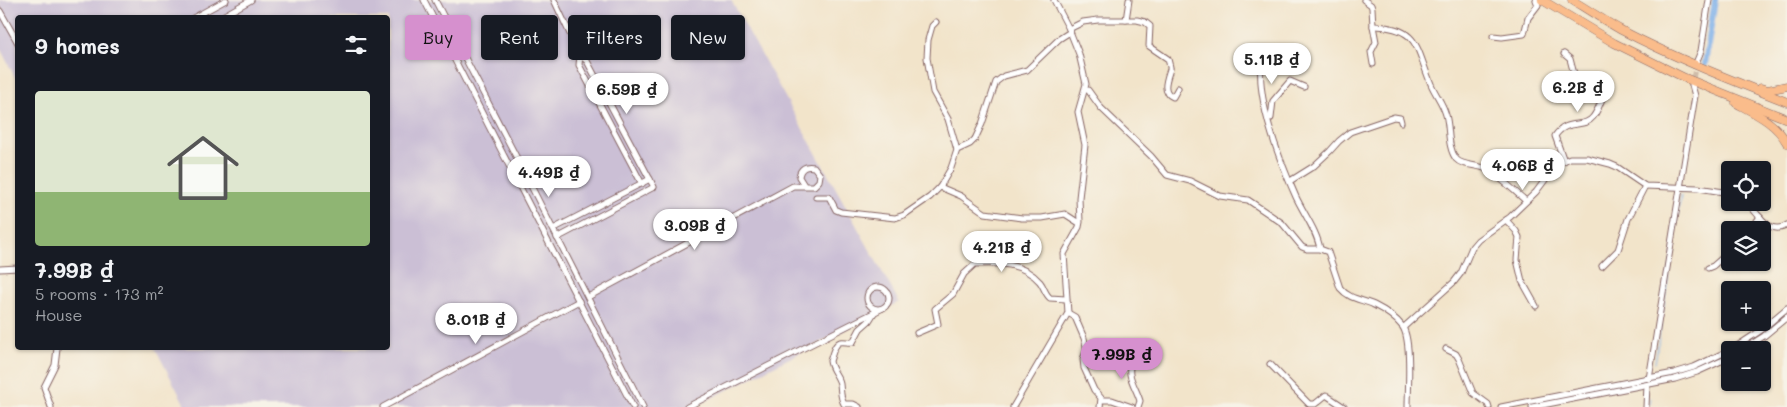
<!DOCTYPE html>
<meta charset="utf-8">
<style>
body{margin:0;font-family:Mali,sans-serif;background:#242831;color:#f1f3f6;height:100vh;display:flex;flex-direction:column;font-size:19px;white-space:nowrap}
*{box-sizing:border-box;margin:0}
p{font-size:16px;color:#9ea1a6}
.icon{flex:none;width:28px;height:28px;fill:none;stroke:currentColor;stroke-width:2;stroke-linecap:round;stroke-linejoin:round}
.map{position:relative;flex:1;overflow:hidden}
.side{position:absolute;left:15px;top:15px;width:375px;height:335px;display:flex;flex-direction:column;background:#171b24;border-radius:5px;box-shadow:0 1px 4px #0004}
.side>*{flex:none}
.hud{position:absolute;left:405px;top:15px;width:475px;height:45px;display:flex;gap:10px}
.buttons{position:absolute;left:1721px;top:161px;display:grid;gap:10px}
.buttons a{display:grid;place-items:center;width:50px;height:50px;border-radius:5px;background:#171b24;box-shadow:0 1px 4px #0004;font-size:25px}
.price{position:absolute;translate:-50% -42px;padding:0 11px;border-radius:18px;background:#fff;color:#222;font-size:16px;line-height:32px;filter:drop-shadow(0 1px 2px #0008)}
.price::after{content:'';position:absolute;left:50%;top:30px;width:15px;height:11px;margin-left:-8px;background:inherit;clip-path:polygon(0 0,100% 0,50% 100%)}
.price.selected{background:#d690ce;color:#111}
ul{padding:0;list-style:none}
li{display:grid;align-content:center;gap:10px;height:265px;padding:0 20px}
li+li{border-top:1px solid #363941}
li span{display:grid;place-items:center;height:155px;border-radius:5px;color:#555}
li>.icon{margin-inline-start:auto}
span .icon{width:90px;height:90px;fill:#fffc;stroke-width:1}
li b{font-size:21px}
h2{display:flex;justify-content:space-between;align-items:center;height:60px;padding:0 20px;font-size:21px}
.pill{padding:0 18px;border-radius:5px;background:#171b24;box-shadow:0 1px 4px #0004;font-size:18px;line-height:45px}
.pill.selected{background:#d690ce;color:#111}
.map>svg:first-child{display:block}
</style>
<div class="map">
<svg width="1787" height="407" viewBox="0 0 1787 407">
<rect width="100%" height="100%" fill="#f7f3e8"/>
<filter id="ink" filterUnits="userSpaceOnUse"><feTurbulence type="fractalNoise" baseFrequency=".02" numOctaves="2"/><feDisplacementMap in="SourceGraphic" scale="10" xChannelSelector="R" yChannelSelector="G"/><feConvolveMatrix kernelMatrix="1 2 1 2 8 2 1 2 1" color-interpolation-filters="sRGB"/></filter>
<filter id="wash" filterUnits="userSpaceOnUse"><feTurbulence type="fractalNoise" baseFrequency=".0096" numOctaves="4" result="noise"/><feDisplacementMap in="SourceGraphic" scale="20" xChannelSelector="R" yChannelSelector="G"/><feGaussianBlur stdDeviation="1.12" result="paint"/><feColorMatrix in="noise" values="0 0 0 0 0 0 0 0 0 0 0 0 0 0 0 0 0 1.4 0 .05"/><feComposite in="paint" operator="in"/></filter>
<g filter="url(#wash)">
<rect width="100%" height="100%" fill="#f2e4ca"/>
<polygon fill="#cbbfd5" points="0,0 731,0 899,302 694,407 186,407 155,348 388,348 388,18 18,18 17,81 0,48"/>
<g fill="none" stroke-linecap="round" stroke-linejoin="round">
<g stroke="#7cafe9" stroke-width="1">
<polyline points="1655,363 1681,195"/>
<polyline points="1649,405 1650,399"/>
</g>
<polyline stroke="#7cafe9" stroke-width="6" points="1705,64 1715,0"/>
</g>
</g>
<g filter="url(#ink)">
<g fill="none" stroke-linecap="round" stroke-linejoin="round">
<polyline stroke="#d0bdaa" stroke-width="5" stroke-dasharray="5 2.5" stroke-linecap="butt" points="1692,84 1696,63"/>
<defs>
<g id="minor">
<polyline points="424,0 633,407"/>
<polyline points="435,0 523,170 643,407"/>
<polyline points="554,0 580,55 587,61 654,187 557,238"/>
<polyline points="1364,0 1371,5 1372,8 1373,26 1376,42 1371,52 1373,64"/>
<polyline points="0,11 18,43"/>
<polyline points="193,18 226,0"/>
<polyline points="219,18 251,0"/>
<polyline points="1126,20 1129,0"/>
<polyline points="936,22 932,26 928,40 927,58 933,92 948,119 957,150"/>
<path d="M1373,26C1420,27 1416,49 1431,84C1435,94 1443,103 1446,115C1450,128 1447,147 1456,159C1463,167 1479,164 1488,170C1502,178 1514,191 1526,201"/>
<polyline points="1069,29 1083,22 1098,20 1137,20 1145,22 1150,26 1149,46 1168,59 1170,67"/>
<polyline points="1493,36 1502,37 1524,34 1528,18 1538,5 1536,0"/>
<path d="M1564,54L1570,59L1574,74L1604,94C1601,101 1598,111 1593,117C1584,129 1567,118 1555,136L1564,161"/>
<polyline points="580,55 579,65 642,184"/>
<path d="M1261,63C1257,104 1279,159 1296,197C1304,214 1317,231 1320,249"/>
<polyline points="1696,63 1701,51 1709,0"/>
<path d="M1170,69C1167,79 1161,92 1173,97L1178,88"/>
<path d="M1085,90H1088L1101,108L1151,156L1167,175L1190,181L1220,196L1248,200L1282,223L1302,247L1307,249H1320L1328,252L1340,288C1350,300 1362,299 1374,305C1384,310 1395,317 1402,326C1412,338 1408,390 1408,407"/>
<polyline points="1271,118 1273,101 1290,81 1304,87"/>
<polyline points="1290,181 1314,166 1330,151 1339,141 1350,132 1394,117 1400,118 1401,122"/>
<polyline points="940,187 961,196 985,213 1022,218 1042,218 1065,214 1079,223"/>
<polyline points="816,197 829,197 836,210 841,212 895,218 904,215 930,197 940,187 951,168 957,150 970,144 975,139 982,124 996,82 1004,76 1027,70 1059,39 1070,32"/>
<path d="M1746,202C1758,212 1769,237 1787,225"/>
<polyline points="1506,220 1516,231 1519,237 1517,260 1522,281 1536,306"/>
<polyline points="553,229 650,179"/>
<polyline points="1750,230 1760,217"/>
<polyline points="1602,266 1618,250 1628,219 1645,186"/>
<polyline points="1708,268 1713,266 1730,251"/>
<polyline points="0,269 18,268"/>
<circle cx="878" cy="298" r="11"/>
<path d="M588,297L793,186H814L819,181L820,175L814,167C806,165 800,168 799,177L804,185"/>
<polyline points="1068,313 1075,317 1084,338 1087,350 1083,359 1084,368 1094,390 1101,398 1100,407"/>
<polyline points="1404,327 1454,282 1461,273 1472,247 1478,240 1510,217 1536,192 1551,172 1561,162 1570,158 1587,158 1610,164 1617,167 1645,186 1698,188 1730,193"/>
<path d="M917,333L938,324L935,309L953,294L964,274L975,264C998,263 1023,262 1040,282C1044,287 1045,294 1050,298L1066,299"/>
<polyline points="1446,349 1456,354 1459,359 1473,393 1488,404 1489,407"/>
<polyline points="1731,350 1760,331 1787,308"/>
<polyline points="1742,350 1764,336 1787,317"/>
<path d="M1132,357L1134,359C1123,373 1136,386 1140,401L1138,407"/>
<polyline points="1270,364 1309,404 1315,404 1326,395 1344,407"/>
<polyline points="1649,379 1695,96 1692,85"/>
<polyline points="1102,400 1112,400 1132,407"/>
<polyline points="51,407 44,387 55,365 57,348"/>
<polyline points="383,407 579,301"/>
<polyline points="687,407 885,307"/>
<path d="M859,407L853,404H844C840,397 841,391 840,384C838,375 831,370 830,361C832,356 834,344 840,342C845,341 848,343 853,342L860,329L869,321L874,313"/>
<polyline points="1013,407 1068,313 1064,254 1079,227 1080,222 1079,198 1085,145 1078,112 1086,84 1079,54 1069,29 1054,0"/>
<polyline points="1501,407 1674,373 1694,367 1730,350"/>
<polyline points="1532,407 1675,379 1697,372 1730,357"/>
<polyline points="1646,407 1647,385"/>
</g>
<g id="highway">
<polyline points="1542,0 1614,43 1685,78 1787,119"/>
<path d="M1572,0C1588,10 1605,21 1621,30C1675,58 1731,80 1787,102"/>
<polyline points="1761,88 1768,90 1787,86"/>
<path d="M1736,103C1756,114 1776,123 1787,143"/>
</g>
</defs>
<use href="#minor" stroke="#856463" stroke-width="7"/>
<use href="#highway" stroke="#856463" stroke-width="9"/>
<use href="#minor" stroke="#fff" stroke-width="5"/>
<use href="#highway" stroke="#fabc8b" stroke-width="8"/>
</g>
</g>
</svg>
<div class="buttons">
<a><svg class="icon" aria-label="locate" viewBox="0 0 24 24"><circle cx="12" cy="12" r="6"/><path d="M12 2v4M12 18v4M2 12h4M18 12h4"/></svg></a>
<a><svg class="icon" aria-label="layers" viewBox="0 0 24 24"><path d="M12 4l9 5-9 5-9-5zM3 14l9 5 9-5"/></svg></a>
<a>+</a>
<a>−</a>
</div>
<b class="price" style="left:1272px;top:85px">5.11B ₫</b>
<b class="price" style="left:1578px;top:113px">6.2B ₫</b>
<b class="price" style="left:627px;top:115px">6.59B ₫</b>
<b class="price" style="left:1523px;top:191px">4.06B ₫</b>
<b class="price" style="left:549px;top:198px">4.49B ₫</b>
<b class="price" style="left:695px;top:251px">3.09B ₫</b>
<b class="price" style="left:1002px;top:273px">4.21B ₫</b>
<b class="price" style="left:476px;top:345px">8.01B ₫</b>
<b class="price selected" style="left:1122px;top:380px">7.99B ₫</b>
<div class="hud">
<a class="pill selected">Buy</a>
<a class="pill">Rent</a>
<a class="pill">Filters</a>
<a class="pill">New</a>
</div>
<section class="side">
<h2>9 homes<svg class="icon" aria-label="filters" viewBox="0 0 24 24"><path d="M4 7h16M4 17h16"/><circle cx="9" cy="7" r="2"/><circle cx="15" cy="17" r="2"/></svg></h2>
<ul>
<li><span style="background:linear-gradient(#dfe7d0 65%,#8fb573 0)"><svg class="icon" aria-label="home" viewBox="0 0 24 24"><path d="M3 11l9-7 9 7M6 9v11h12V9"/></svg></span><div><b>7.99B ₫</b><p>5 rooms · 173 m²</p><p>House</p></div></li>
</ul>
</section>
</div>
